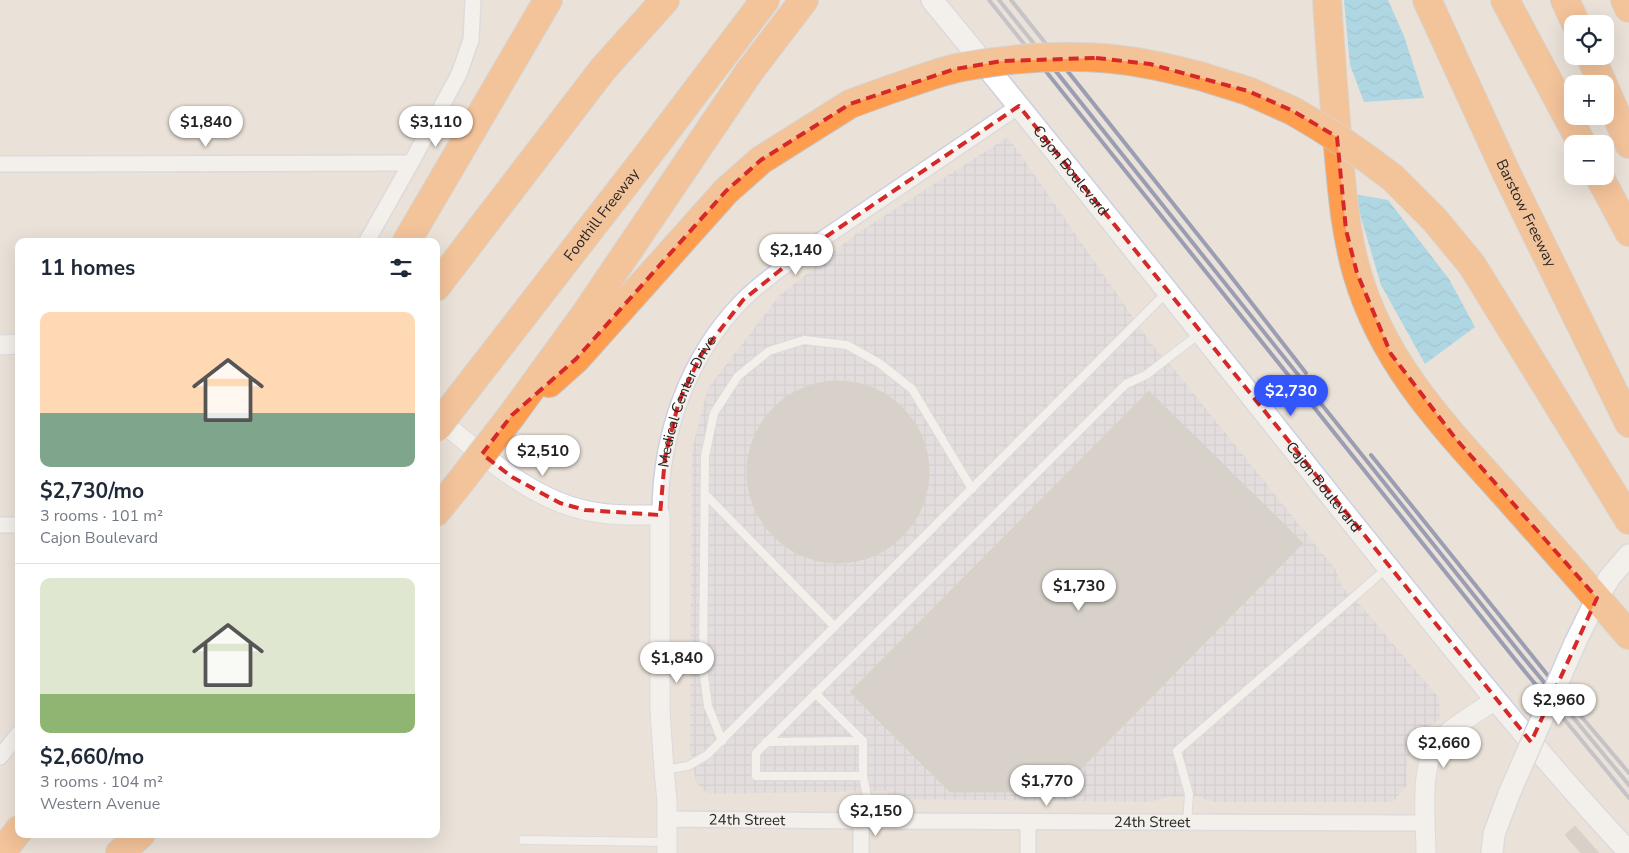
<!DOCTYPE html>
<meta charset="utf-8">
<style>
body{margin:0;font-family:"Nunito Sans",sans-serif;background:#f2f2f3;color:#1f2937;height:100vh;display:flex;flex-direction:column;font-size:19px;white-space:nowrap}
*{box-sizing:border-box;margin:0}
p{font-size:16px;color:#747a83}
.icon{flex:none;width:28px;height:28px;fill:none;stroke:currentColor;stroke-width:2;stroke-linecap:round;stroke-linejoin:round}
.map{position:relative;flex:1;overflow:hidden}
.drawer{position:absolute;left:15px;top:238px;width:425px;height:600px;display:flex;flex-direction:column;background:#fff;border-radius:10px;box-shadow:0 5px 20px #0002}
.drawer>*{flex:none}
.tools{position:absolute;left:1564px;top:15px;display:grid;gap:10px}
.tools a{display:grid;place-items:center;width:50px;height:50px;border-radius:10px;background:#fff;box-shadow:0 5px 20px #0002;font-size:25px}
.price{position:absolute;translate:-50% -42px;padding:0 11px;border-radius:18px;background:#fff;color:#222;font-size:16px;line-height:32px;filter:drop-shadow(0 1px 2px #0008)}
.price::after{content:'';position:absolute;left:50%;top:30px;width:15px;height:11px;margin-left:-8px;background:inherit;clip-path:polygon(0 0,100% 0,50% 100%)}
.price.active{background:#3355fc;color:#fff}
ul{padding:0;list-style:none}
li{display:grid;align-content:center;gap:10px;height:265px;padding:0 25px}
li+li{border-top:1px solid #e0e1e3}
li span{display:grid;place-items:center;height:155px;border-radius:10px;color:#555}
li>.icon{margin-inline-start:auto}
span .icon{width:90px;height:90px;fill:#fffc;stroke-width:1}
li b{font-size:21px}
h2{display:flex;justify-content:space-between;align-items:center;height:60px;padding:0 25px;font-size:21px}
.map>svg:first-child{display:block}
</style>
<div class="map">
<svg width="1629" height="853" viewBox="0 0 1629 853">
<defs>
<pattern id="industrial-grid" width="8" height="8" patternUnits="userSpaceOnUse" patternTransform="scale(1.25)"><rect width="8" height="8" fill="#dcd9e2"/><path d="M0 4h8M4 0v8" fill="none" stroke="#bdbac2"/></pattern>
<pattern id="water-waves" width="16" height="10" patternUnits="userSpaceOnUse" patternTransform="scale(1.25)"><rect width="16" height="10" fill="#67c9ef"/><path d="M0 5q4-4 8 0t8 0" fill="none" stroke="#55a3c2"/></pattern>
</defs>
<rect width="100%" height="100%" fill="#eae2d8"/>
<polygon fill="url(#industrial-grid)" points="1008,137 1153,346 1174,369 1335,569 1343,588 1362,607 1439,698 1440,719 1421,732 1410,751 1406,769 1407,785 1393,802 1211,802 1198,796 1167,797 1150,802 888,799 887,791 708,794 696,782 690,751 692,449 708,388 779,296 856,234"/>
<g fill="url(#water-waves)">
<polygon points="1344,0 1388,0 1404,36 1424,98 1364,102 1350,65"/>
<polygon points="1354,194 1388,200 1449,279 1475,327 1425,364 1381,285"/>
</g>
<g fill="#c2bcb5" stroke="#c5beb2">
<circle cx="838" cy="472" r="91"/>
<polygon points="1149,391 1303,543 1058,792 950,792 850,692"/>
<polygon points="1575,826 1599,853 1581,853 1565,835"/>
</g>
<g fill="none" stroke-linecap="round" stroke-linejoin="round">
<defs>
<g id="service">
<polyline points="705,494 835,627"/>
<polyline points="815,693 863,741 863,776"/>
<polyline points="722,741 708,706 703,668 705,456 714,413 738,376 769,351 804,340 847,345 879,363 912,389 972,489"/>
<polyline points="766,742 863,741"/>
<polyline points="664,770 688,766 707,755 1166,293"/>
<polyline points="861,821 867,796 863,776 756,776 756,753 1126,384 1146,375 1199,334"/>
<polyline points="1187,823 1189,794 1177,751 1387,568"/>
<polyline points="523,840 666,842"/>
</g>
<g id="minor">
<polyline points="0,164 411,163"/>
<polyline points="367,241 411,163 459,74 471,40 473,0"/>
<path id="s1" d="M660,515C660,436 687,357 743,300C760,283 780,269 799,255L1019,106"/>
<polyline points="0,525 19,525"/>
<polyline points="0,757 19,733"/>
<path id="s2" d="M667,819L861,821L1426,823"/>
<polyline points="861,821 861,853"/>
<polyline points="1028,822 1028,853"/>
</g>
<g id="tertiary">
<polyline points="0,345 19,344"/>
<path d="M436,418C482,453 527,497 584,510C609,516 635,515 660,515V711L664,770L667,801V853"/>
<path d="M1426,853C1426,823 1419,768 1437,744C1450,727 1477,713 1495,700"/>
</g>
<g id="secondary">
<path id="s3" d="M932,0C1068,165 1201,333 1334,500C1430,619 1524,740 1629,852"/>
<polyline points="1575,643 1597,598 1610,577 1629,555"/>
<polyline points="1492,853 1494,834 1509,794"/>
</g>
<g id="motorway">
<path d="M1327,0C1330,49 1334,98 1338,147C1342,189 1345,232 1357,273C1383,363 1443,425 1504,493C1546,540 1587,587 1629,635"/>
<path id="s4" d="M1427,0L1505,170L1629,423"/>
<polyline points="1505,0 1582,144"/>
<polyline points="1565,0 1576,24"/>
<polyline points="1625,0 1629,8"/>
<polyline points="1590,56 1603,84"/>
<polyline points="1200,76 1248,91 1293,111"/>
<polyline points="1605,89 1629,144"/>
<polyline points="1599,176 1629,232"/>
<polyline points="1393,178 1434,219 1472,265 1629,520"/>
<polyline points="407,241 548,0"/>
<polyline points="436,287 603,69 665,0"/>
<path id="s5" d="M474,379L650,152L765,0"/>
<polyline points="549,383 576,359 726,191 761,160 850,104 891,89"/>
<polyline points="512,415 586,313 749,72 804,0"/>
<polyline points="436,512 457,486"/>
<polyline points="1,853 19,830"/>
<polyline points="120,853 141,834"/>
</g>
</defs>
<use href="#service" stroke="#cdd0e1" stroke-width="10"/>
<use href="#minor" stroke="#cdd0e1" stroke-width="18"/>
<use href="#tertiary" stroke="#cdd0e1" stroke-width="21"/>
<use href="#secondary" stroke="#cdd0e1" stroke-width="24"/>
<use href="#motorway" stroke="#c3c3c3" stroke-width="30"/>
<use href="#service" stroke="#fff" stroke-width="8"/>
<use href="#minor" stroke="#fff" stroke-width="15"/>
<use href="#tertiary" stroke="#fff" stroke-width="19"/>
<use href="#secondary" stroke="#fff" stroke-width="21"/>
<use href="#motorway" stroke="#ff9d4e" stroke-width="28"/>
<g stroke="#9b9eb2" stroke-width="4">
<polyline points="989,0 1518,663 1629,798"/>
<polyline points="999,0 1524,658 1629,785"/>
<polyline points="1011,0 1222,265 1306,373"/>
<polyline points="1371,455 1570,703 1629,773"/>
</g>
<defs>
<polyline id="secondary-bridge" points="1509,794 1575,643"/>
<g id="motorway-bridge">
<path d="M891,89C913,82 935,73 957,68C1020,56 1089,52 1152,65C1168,68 1184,72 1200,76"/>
<path d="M1293,111C1328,131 1361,153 1393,178"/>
<polyline points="436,428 474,379"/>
<polyline points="457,486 512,415"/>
</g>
</defs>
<use href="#secondary-bridge" stroke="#cdd0e1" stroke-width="24" stroke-linecap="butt"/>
<use href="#motorway-bridge" stroke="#c3c3c3" stroke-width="30" stroke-linecap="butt"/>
<use href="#secondary-bridge" stroke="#fff" stroke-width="21"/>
<use href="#motorway-bridge" stroke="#ff9d4e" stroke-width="28"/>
</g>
<path d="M0 0H1629V853H0ZM1096,58L1150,64L1248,91L1293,111L1337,137L1346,230L1357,273L1391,354L1456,439L1597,598L1531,742L1019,106L799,255L743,300L701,355L679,401L665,457L660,515L585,510L560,503L512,477L482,454L512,415L576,359L726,191L761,160L850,104L955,69L1002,61Z" fill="#eae2d8" fill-opacity=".55" fill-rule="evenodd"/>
<path fill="none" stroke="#d62828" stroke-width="4" stroke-dasharray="10 6" stroke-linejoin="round" d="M1096,58L1150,64L1248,91L1293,111L1337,137L1346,230L1357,273L1391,354L1456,439L1597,598L1531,742L1019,106L799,255L743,300L701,355L679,401L665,457L660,515L585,510L560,503L512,477L482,454L512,415L576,359L726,191L761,160L850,104L955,69L1002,61Z"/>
<g text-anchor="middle" stroke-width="4.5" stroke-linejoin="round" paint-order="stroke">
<g font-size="15" fill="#272727" stroke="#fff">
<text dy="5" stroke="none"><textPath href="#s3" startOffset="220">Cajon Boulevard</textPath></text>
<text dy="5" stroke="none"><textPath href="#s4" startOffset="235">Barstow Freeway</textPath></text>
<text dy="5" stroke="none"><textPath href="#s5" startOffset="208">Foothill Freeway</textPath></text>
<text dy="5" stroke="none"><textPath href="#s1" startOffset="118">Medical Center Drive</textPath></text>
<text dy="5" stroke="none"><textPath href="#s3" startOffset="625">Cajon Boulevard</textPath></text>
<text dy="5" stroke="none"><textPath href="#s2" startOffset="80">24th Street</textPath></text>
<text dy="5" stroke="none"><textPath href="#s2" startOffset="485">24th Street</textPath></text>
</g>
</g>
</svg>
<div class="tools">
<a><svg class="icon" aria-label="locate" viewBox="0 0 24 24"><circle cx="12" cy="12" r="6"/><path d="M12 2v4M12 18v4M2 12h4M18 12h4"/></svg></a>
<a>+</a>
<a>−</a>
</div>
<b class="price" style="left:206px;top:148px">$1,840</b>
<b class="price" style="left:436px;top:148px">$3,110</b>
<b class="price" style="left:796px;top:276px">$2,140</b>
<b class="price active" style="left:1291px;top:417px">$2,730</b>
<b class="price" style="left:543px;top:477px">$2,510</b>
<b class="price" style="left:1079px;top:612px">$1,730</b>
<b class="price" style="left:677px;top:684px">$1,840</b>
<b class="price" style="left:1559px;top:726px">$2,960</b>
<b class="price" style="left:1444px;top:769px">$2,660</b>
<b class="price" style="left:1047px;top:807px">$1,770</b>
<b class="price" style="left:876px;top:837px">$2,150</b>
<section class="drawer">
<h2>11 homes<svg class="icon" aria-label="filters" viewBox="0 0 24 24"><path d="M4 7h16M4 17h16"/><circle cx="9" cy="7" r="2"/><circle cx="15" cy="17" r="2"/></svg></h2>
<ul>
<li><span style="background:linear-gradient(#ffd9b3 65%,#7fa58c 0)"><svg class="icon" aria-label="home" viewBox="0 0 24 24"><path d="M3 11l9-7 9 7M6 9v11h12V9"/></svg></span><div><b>$2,730/mo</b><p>3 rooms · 101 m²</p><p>Cajon Boulevard</p></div></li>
<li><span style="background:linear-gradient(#dfe7d0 75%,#8fb573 0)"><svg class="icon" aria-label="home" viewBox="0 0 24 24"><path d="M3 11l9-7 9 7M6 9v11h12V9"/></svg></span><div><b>$2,660/mo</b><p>3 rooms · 104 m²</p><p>Western Avenue</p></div></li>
</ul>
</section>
</div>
